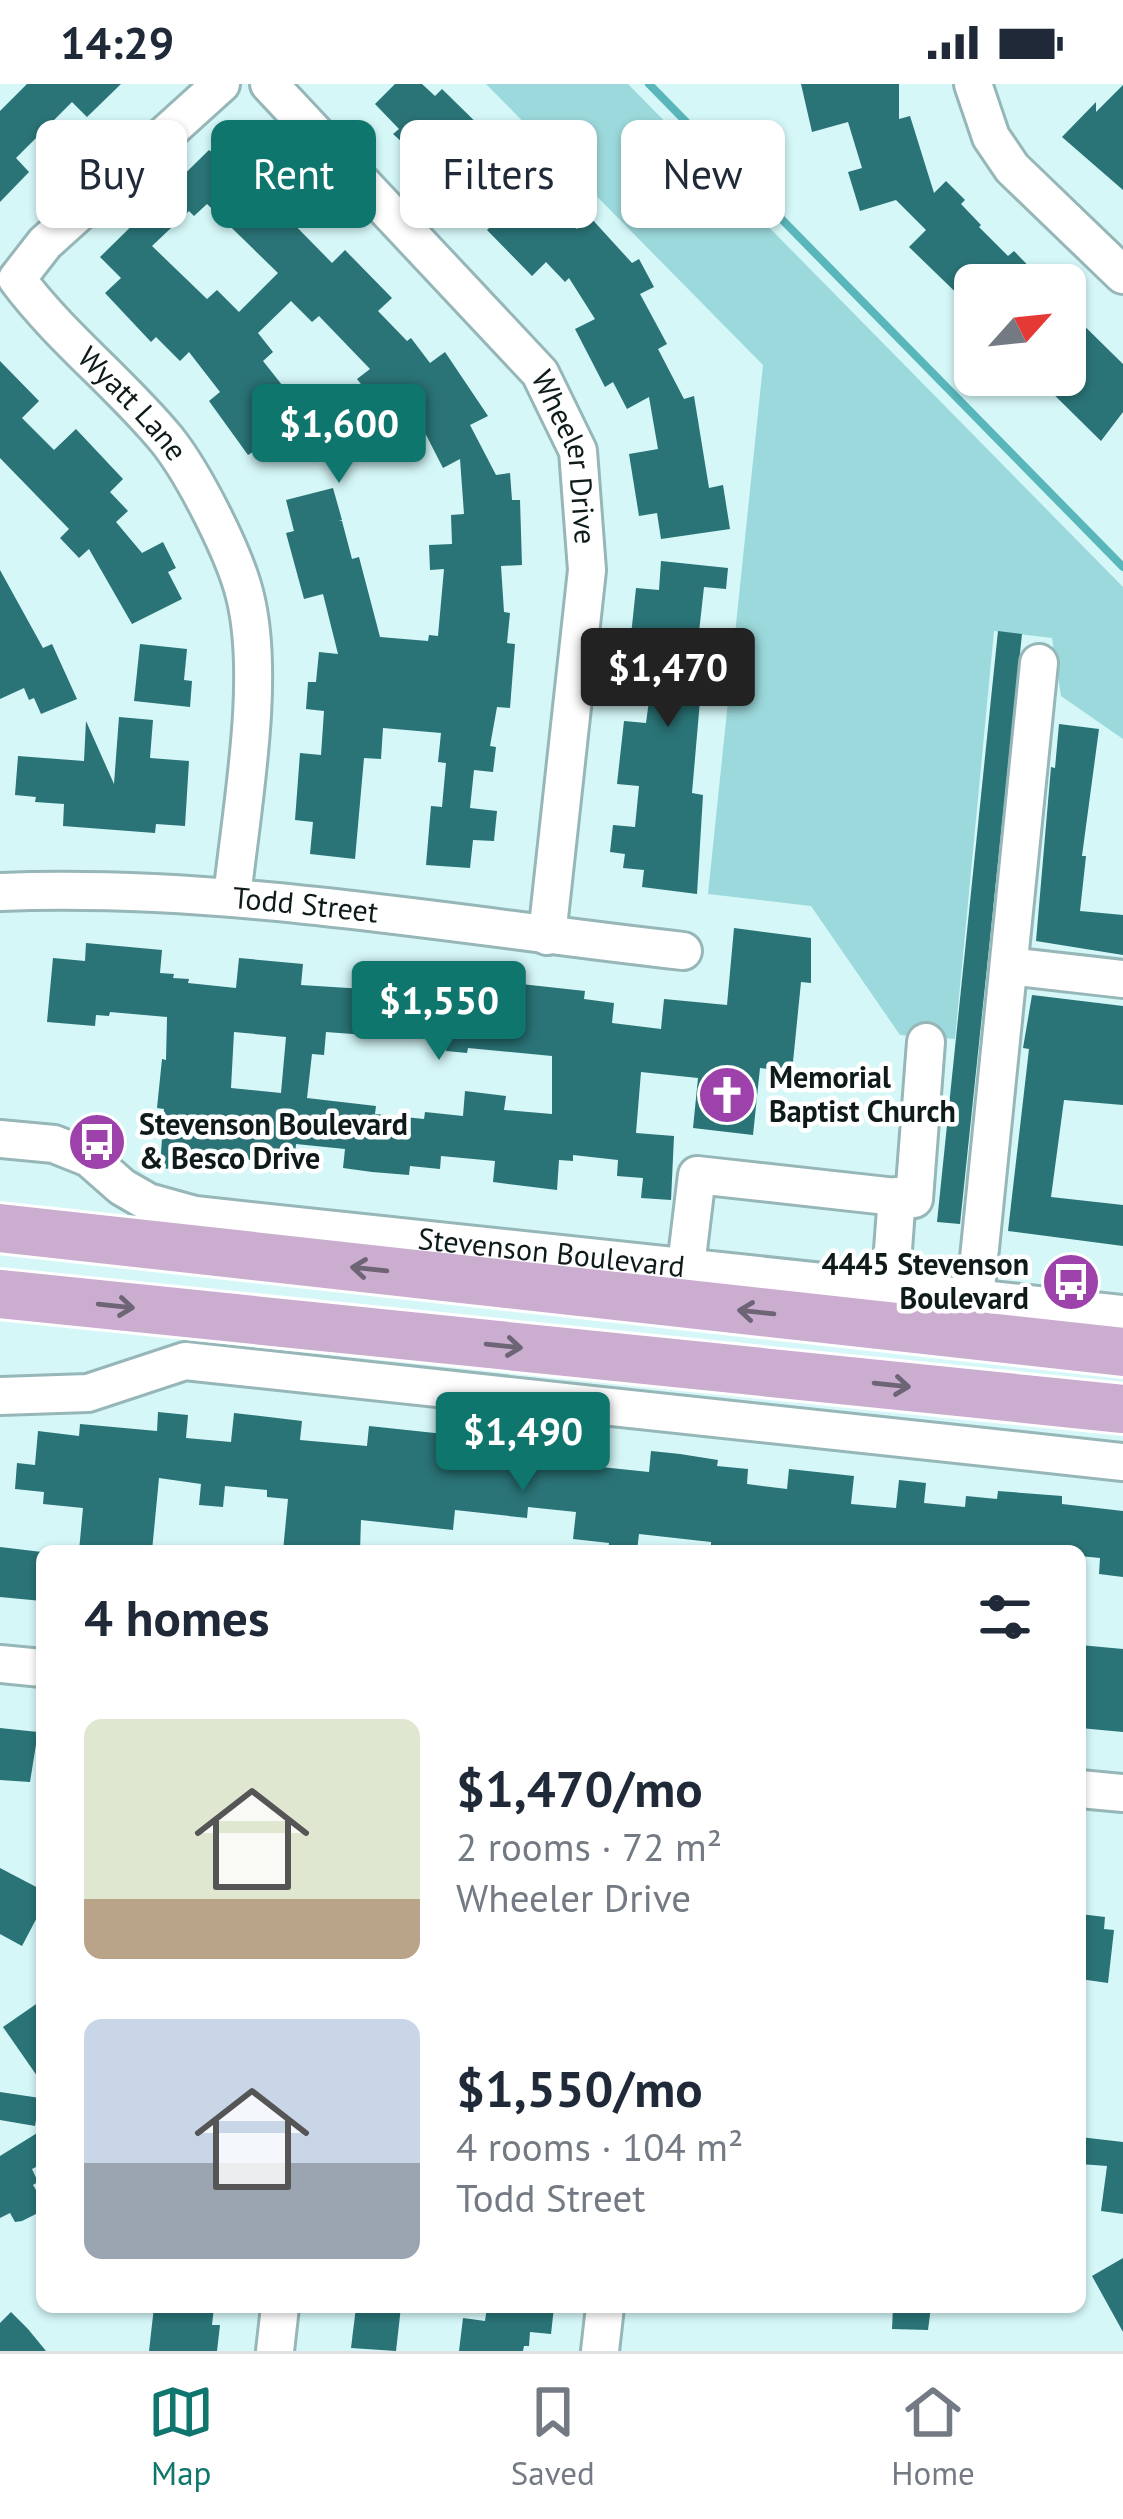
<!DOCTYPE html>
<meta charset="utf-8">
<style>
body{margin:0;font-family:"PT Sans",sans-serif;background:#f6f6f7;color:#1f2937;height:100vh;display:flex;flex-direction:column;font-size:45px;white-space:nowrap}
*{box-sizing:border-box;margin:0}
p{font-size:39px;color:#747a83}
.icon{flex:none;width:66px;height:66px;fill:none;stroke:currentColor;stroke-width:2;stroke-linecap:round;stroke-linejoin:round}
.map{position:relative;flex:1;overflow:hidden}
.panel{position:absolute;left:36px;top:1461px;width:1050px;height:768px;display:flex;flex-direction:column;background:#fff;border-radius:18px;box-shadow:0 3px 9px #0004}
.panel>*{flex:none}
.banner{position:absolute;left:36px;top:36px;width:1053px;height:108px;display:flex;gap:24px}
.needle{width:78px;rotate:63deg}
.tools{position:absolute;left:954px;top:180px;display:grid;gap:24px}
.tools a{display:grid;place-items:center;width:132px;height:132px;border-radius:18px;background:#fff;box-shadow:0 3px 9px #0004;font-size:60px}
.price{position:absolute;translate:-50% -102px;padding:0 27px;border-radius:12px;background:#0f766e;color:#fff;font-size:39px;line-height:78px;filter:drop-shadow(0 3px 6px #0008)}
.price::after{content:'';position:absolute;left:50%;top:72px;width:36px;height:27px;margin-left:-18px;background:inherit;clip-path:polygon(0 0,100% 0,50% 100%)}
.price.current{background:#222;color:#fff}
ul{padding:0;list-style:none}
li{display:flex;align-items:center;gap:36px;height:300px;padding:0 48px}
li span{display:grid;place-items:center;flex:none;width:336px;height:240px;border-radius:18px;color:#555}
li>.icon{margin-inline-start:auto}
span .icon{width:144px;height:144px;fill:#fffc;stroke-width:1}
li b{font-size:51px}
h2{display:flex;justify-content:space-between;align-items:center;height:144px;padding:0 48px;font-size:51px}
.tag{padding:0 42px;border-radius:18px;background:#fff;box-shadow:0 3px 9px #0004;font-size:42px;line-height:108px}
.tag.current{background:#0f766e;color:#fff}
.status{display:flex;justify-content:space-between;align-items:center;height:84px;padding:0 60px;background:#fff;direction:ltr}
.status svg{height:33px;fill:currentColor}
.menu{display:flex;justify-content:space-around;align-items:center;height:168px;border-top:3px solid #e0e1e3;background:#fff;font-size:33px;color:#747a83}
.menu a{display:grid;justify-items:center;gap:6px}
.menu .current{color:#0f766e}
.map>svg:first-child{display:block}
</style>
<div class="status"><b>14:29</b><svg viewBox="0 0 49 12"><path d="M0 12V9h3v3zM5 12V6h3v6zM10 12V3h3v9zM15 12V0h3v12zM26 1h20v11H26zM47 4h2v5h-2z"/></svg></div>
<div class="map">
<svg width="1123" height="2267" viewBox="0 0 1123 2267">
<rect width="100%" height="100%" fill="#d5f7f8"/>
<polygon fill="#9cd9dc" points="486,0 628,0 1123,503 1123,655 1061,612 1052,554 994,547 955,955 900,951 811,822 708,810 763,281"/>
<g fill="none" stroke-linecap="round" stroke-linejoin="round">
<polyline stroke="#59b6ba" stroke-width="8" points="649,0 1123,483"/>
</g>
<g fill="#2a7376" fill-rule="evenodd">
<polygon points="27,0 121,0 87,33 72,18 16,74 29,88 0,118 0,27"/>
<polygon points="395,0 422,0 435,12 442,5 491,53 504,40 519,54 503,71 525,94 520,99 553,133 559,127 577,145 590,133 632,179 639,175 654,203 640,210 667,260 658,265 684,315 694,312 709,404 723,401 730,445 661,455 657,429 639,432 629,370 658,365 649,313 627,325 613,298 605,303 575,245 595,235 569,194 565,198 546,178 532,192 487,146 493,140 393,50 399,45 375,20"/>
<polygon points="801,0 899,0 899,35 910,32 934,109 946,97 965,116 961,120 981,141 979,143 1008,172 1014,167 1047,201 975,201 975,227 909,163 926,146 896,116 860,127 848,88 862,84 848,38 812,48"/>
<polygon points="1123,1 1123,106 1062,53 1096,18 1096,28"/>
<path d="M209,66L234,84L250,68L294,115L282,128L332,179L345,166L392,214L378,227L407,257L411,254L430,279L445,268L488,332L470,341L496,391L510,389L512,416H520L522,481L501,482L504,528L510,529L507,559L515,560L510,624L497,623L490,662L496,663L493,688L474,686L470,724L497,727L494,757L473,756L470,784L426,781L431,722L442,723L446,679L438,678L441,649L383,644L381,675L364,674L355,775L310,770L313,738L295,736L300,669L321,671L324,627L306,625L308,598H316L319,568L338,570L323,510L304,515L286,449L294,447L286,416L333,404L342,436L339,437H342L352,475L359,473L380,553L428,557L429,551L438,552L444,485L430,486L429,461L452,460L451,431L464,430L460,375L443,384L420,339L392,303L374,317L357,295L370,285L319,232L312,238L291,217L258,249L273,268L263,277L290,311L295,308L326,356L295,376L286,363L281,366L273,355L248,371L209,317L220,308L189,268L180,277L156,253L151,258L105,209L121,194L100,173ZM207,120L278,189L239,228L217,206L207,215L152,162L189,127L194,132Z"/>
<polygon points="1065,223 1123,280 1123,328 1101,357 1034,291 1065,291"/>
<polygon points="0,277 39,317 22,334 54,366 76,345 123,395 110,408 128,427 116,438 142,469 163,458 176,484 168,488 182,515 132,540 89,465 79,474 60,454 69,445 0,374"/>
<polygon points="661,477 728,484 726,505 704,503 696,575 718,578 715,607 701,605 692,709 703,711 697,810 642,803 644,786 623,784 625,770 610,768 613,741 635,743 639,702 617,700 624,637 646,639 653,587 648,586 649,573 629,570 636,504 659,506"/>
<polygon points="0,486 43,564 52,560 77,615 41,630 34,614 29,616 24,604 0,615"/>
<polygon points="998,547 1022,550 960,1140 937,1138"/>
<polygon points="140,560 187,565 184,596 192,597 190,623 134,617"/>
<polygon points="119,633 153,636 150,674 189,677 185,742 156,740 155,749 63,742 64,720 35,718 36,713 15,711 18,672 84,677 86,637 114,700"/>
<polygon points="1059,640 1099,645 1082,772 1086,772 1080,827 1123,831 1123,871 1036,857 1051,683 1055,684"/>
<path d="M734,844L811,854V899L801,898L792,988L760,984L753,1051L693,1044L698,994L641,988L636,1049L674,1052L671,1116L641,1114L643,1094L617,1092L618,1076L573,1071V1077L559,1076L557,1106L493,1098L495,1077L441,1072L440,1085L410,1082L409,1091L372,1088L343,1084L345,1065L296,1060L295,1072L260,1068V1077L208,1072L206,1088L160,1084L164,1025L157,1024L162,975L166,976L167,933L110,928L109,932L96,931L95,942L47,938L53,874L85,877L86,859L162,866L160,889L174,890L173,894L189,895L188,899L236,904L239,874L303,880L301,901L380,906L382,888L407,890L443,894L442,901L477,904L475,918L519,923L521,900L585,907L584,915L614,919L612,939L661,945L664,915L727,921ZM393,946L448,950L446,967L467,969L468,964L552,972V1030L504,1026L506,1012L465,1007L463,1032L425,1028L424,1035L375,1030L376,1022L307,1014L312,970L324,971L326,948L392,953ZM234,948L286,953L281,1009L231,1004Z"/>
<polygon points="1032,911 1123,922 1123,1021 1064,1016 1051,1113 1123,1121 1123,1162 1008,1147 1029,965 1023,964"/>
<polygon points="158,1328 188,1331 186,1354 231,1358 234,1329 302,1337 300,1356 367,1362 369,1342 584,1365 582,1381 649,1388 651,1367 680,1370 718,1376 717,1382 748,1385 747,1400 787,1405 789,1385 854,1392 851,1420 896,1424 899,1396 926,1399 924,1419 965,1423 966,1412 997,1415 998,1407 1062,1412 1062,1420 1123,1427 1123,1493 1099,1490 1100,1474 1080,1472 1080,1467 983,1462 983,1467 747,1467 711,1463 711,1458 639,1450 637,1467 608,1467 609,1459 573,1455 576,1428 528,1423 527,1434 455,1426 453,1446 361,1436 360,1467 283,1467 288,1415 267,1413 267,1406 225,1402 223,1423 199,1421 201,1400 159,1394 152,1467 79,1467 83,1424 43,1420 44,1408 15,1405 17,1379 35,1381 38,1347 79,1352 80,1340 157,1347"/>
<polygon points="0,1463 42,1468 42,1517 0,1513"/>
<polygon points="1080,1561 1123,1565 1123,1648 1080,1644"/>
<polygon points="0,1644 38,1648 30,1698 0,1696"/>
<polygon points="0,1784 42,1806 42,1824 22,1862 0,1850"/>
<polygon points="1080,1830 1105,1833 1104,1845 1114,1846 1108,1899 1080,1895"/>
<polygon points="42,1916 42,1999 3,1943"/>
<polygon points="0,2008 40,2014 35,2042 0,2036"/>
<polygon points="42,2046 42,2080 32,2085 38,2098 33,2101 42,2116 42,2127 22,2137 15,2138 10,2129 0,2134 0,2072"/>
<polygon points="1080,2053 1123,2058 1123,2130 1101,2127 1107,2082 1080,2080"/>
<polygon points="1123,2174 1123,2248 1092,2192"/>
<polygon points="154,2223 214,2223 212,2241 220,2241 217,2267 149,2267"/>
<polygon points="356,2223 401,2223 396,2267 351,2264"/>
<polygon points="487,2223 554,2223 551,2250 530,2248 529,2262 524,2262 523,2267 459,2267 463,2234 485,2237"/>
<polygon points="893,2223 931,2223 928,2246 892,2245"/>
<polygon points="11,2228 28,2245 46,2267 0,2267 0,2239"/>
</g>
<g fill="none" stroke-linecap="round" stroke-linejoin="round">
<defs>
<g id="minor">
<path id="s1" d="M221,0L45,159L17,195C61,254 120,299 167,356C194,390 235,470 245,512C266,596 241,727 232,814"/>
<path id="s2" d="M269,0L540,289L578,367L587,486L547,852"/>
<polyline points="973,0 991,53 1012,84 1123,191"/>
<path id="s3" d="M0,808C228,799 457,842 683,867"/>
<polyline points="1009,882 1123,895"/>
<path id="s4" d="M0,1055L54,1060L89,1074L122,1103L148,1118L195,1131L1123,1230"/>
<polyline points="686,1182 697,1091 914,1115 926,958"/>
<polyline points="890,1205 897,1112"/>
<polyline points="975,1214 1039,579"/>
<polyline points="0,1312 88,1309 185,1277 1123,1378"/>
<polyline points="0,1580 42,1584"/>
<polyline points="1080,1705 1123,1709"/>
<polyline points="275,2267 280,2223"/>
<polyline points="600,2267 605,2223"/>
</g>
<g id="major">
<polyline points="0,1144 1123,1268"/>
<polyline points="0,1210 1123,1325"/>
</g>
</defs>
<use href="#minor" stroke="#96b6b7" stroke-width="42"/>
<use href="#major" stroke="#fff" stroke-width="54"/>
<use href="#minor" stroke="#fff" stroke-width="36"/>
<use href="#major" stroke="#cbadd0" stroke-width="48"/>
</g>
<defs><path id="oneway-shaft" d="M-6 0H5M1.5-3L5.5 0L1.5 3" fill="none" stroke-width="1.6" stroke-linecap="round" stroke-linejoin="round" transform="scale(3)"/></defs>
<g stroke="#6d6476">
<use href="#oneway-shaft" transform="translate(369 1185) rotate(-174)"/>
<use href="#oneway-shaft" transform="translate(116 1222) rotate(6)"/>
<use href="#oneway-shaft" transform="translate(756 1228) rotate(-174)"/>
<use href="#oneway-shaft" transform="translate(504 1262) rotate(6)"/>
<use href="#oneway-shaft" transform="translate(892 1301) rotate(6)"/>
</g>
<defs>
<symbol id="church-disc" viewBox="-11 -11 22 22"><circle r="9.5" fill="#9d41ab" stroke="#fff"/><path d="M-1.2-6h2.4v3.5h3.3v2.4h-3.3V6h-2.4V-.1h-3.3v-2.4h3.3Z" fill="#fff"/></symbol>
<symbol id="bus-disc" viewBox="-11 -11 22 22"><circle r="9.5" fill="#9d41ab" stroke="#fff"/><path d="M-5-6H5V4H4V6H2V4H-2V6H-4V4H-5ZM-3.5-4V0h7V-4ZM-3.5 1.2v1.5H-2V1.2ZM2 1.2v1.5H3.5V1.2Z" fill="#fff"/></symbol>
</defs>
<g fill-rule="evenodd">
<use href="#church-disc" x="694" y="978" width="66" height="66"/>
<use href="#bus-disc" x="64" y="1025" width="66" height="66"/>
<use href="#bus-disc" x="1038" y="1165" width="66" height="66"/>
</g>
<g text-anchor="middle" stroke-width="9" stroke-linejoin="round" paint-order="stroke">
<g font-size="30" fill="#0f1b1b" stroke="#fff">
<text dy="10" stroke="none"><textPath href="#s1" startOffset="453">Wyatt Lane</textPath></text>
<text dy="10" stroke="none"><textPath href="#s2" startOffset="486">Wheeler Drive</textPath></text>
<text dy="10" stroke="none"><textPath href="#s3" startOffset="306">Todd Street</textPath></text>
<text dy="10" stroke="none"><textPath href="#s4" startOffset="573">Stevenson Boulevard</textPath></text>
</g>
<g font-size="30" font-weight="bold" fill="#0f1b1b" stroke="#fff" text-anchor="start">
<text x="769" y="1004">Memorial<tspan x="769" dy="34">Baptist Church</tspan></text>
<text x="139" y="1051">Stevenson Boulevard<tspan x="139" dy="34">&amp; Besco Drive</tspan></text>
<text x="1029" y="1191" text-anchor="end">4445 Stevenson<tspan x="1029" dy="34">Boulevard</tspan></text>
</g>
</g>
</svg>
<div class="tools">
<a><svg class="needle" viewBox="-14 -14 28 28"><path d="M0-13l5 13h-10z" fill="#e53935"/><path d="M0 13l5-13h-10z" fill="#747a83"/></svg></a>
</div>
<b class="price" style="left:339px;top:402px">$1,600</b>
<b class="price current" style="left:668px;top:646px">$1,470</b>
<b class="price" style="left:439px;top:979px">$1,550</b>
<b class="price" style="left:523px;top:1410px">$1,490</b>
<div class="banner">
<a class="tag">Buy</a>
<a class="tag current">Rent</a>
<a class="tag">Filters</a>
<a class="tag">New</a>
</div>
<section class="panel">
<h2>4 homes<svg class="icon" aria-label="filters" viewBox="0 0 24 24"><path d="M4 7h16M4 17h16"/><circle cx="9" cy="7" r="2"/><circle cx="15" cy="17" r="2"/></svg></h2>
<ul>
<li><span style="background:linear-gradient(#dfe7d0 75%,#b9a48a 0)"><svg class="icon" aria-label="home" viewBox="0 0 24 24"><path d="M3 11l9-7 9 7M6 9v11h12V9"/></svg></span><div><b>$1,470/mo</b><p>2 rooms · 72 m²</p><p>Wheeler Drive</p></div></li>
<li><span style="background:linear-gradient(#c9d6e8 60%,#9aa5b1 0)"><svg class="icon" aria-label="home" viewBox="0 0 24 24"><path d="M3 11l9-7 9 7M6 9v11h12V9"/></svg></span><div><b>$1,550/mo</b><p>4 rooms · 104 m²</p><p>Todd Street</p></div></li>
</ul>
</section>
</div>
<nav class="menu">
<a class="current"><svg class="icon" aria-label="map" viewBox="0 0 24 24"><path d="M3 6l6-2 6 2 6-2v14l-6 2-6-2-6 2zM9 4v14M15 6v14"/></svg>Map</a>
<a><svg class="icon" aria-label="saved" viewBox="0 0 24 24"><path d="M7 4h10v16l-5-4-5 4z"/></svg>Saved</a>
<a><svg class="icon" aria-label="home" viewBox="0 0 24 24"><path d="M3 11l9-7 9 7M6 9v11h12V9"/></svg>Home</a>
</nav>
